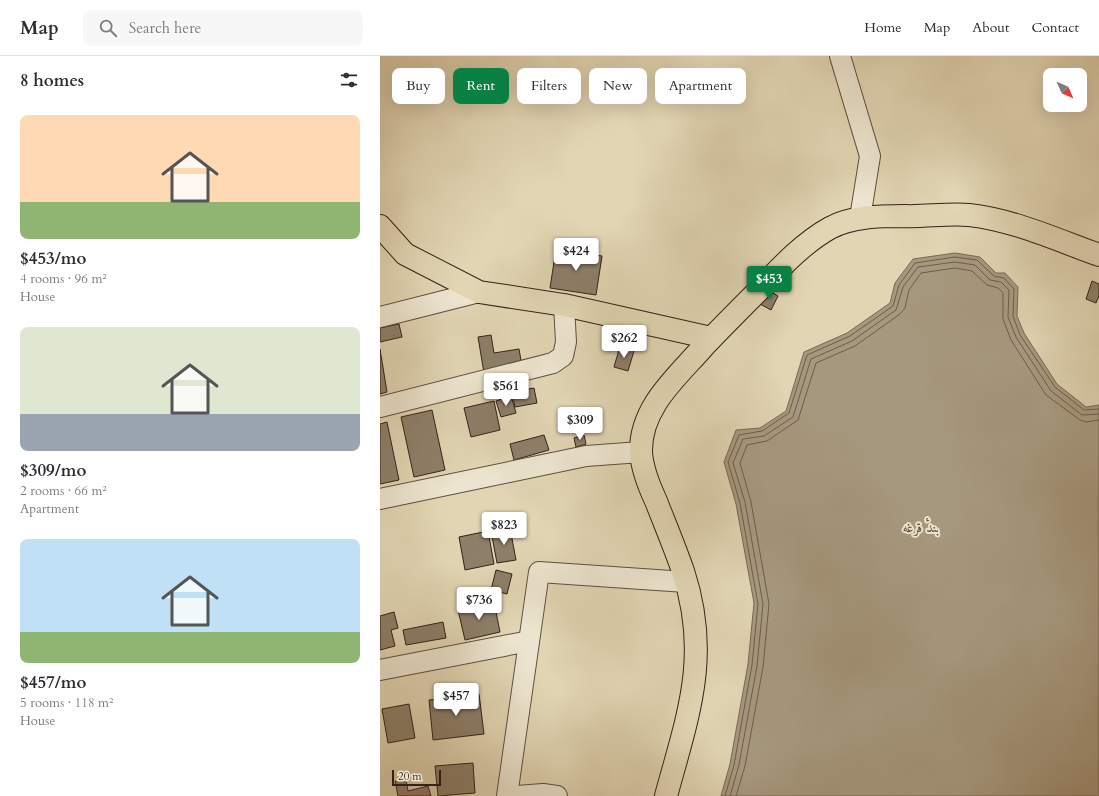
<!DOCTYPE html>
<meta charset="utf-8">
<style>
body{margin:0;font-family:Cardo,Amiri,serif;background:#f7f7f7;color:#2b2b33;height:100vh;display:flex;flex-direction:column;font-size:15px;white-space:nowrap}
*{box-sizing:border-box;margin:0}
p{font-size:13px;color:#7c7c81}
.icon{flex:none;width:22px;height:22px;fill:none;stroke:currentColor;stroke-width:2;stroke-linecap:round;stroke-linejoin:round}
.map{position:relative;flex:1;overflow:hidden}
.side{display:flex;flex-direction:column;background:#fff;width:380px}
.side>*{flex:none}
.top-card{position:absolute;left:12px;top:12px;width:380px;height:36px;display:flex;gap:8px}
.needle{width:26px;rotate:135deg}
.controls{position:absolute;left:663px;top:12px;display:grid;gap:8px}
.controls a{display:grid;place-items:center;width:44px;height:44px;border-radius:8px;background:#fff;box-shadow:0 4px 16px #0002;font-size:20px}
.scale{position:absolute;left:12px;bottom:10px;width:49px;box-sizing:border-box;padding-left:4px;border:2px solid #322218;border-top:0;font-size:11px;line-height:14px;white-space:nowrap;color:#322218;-webkit-text-stroke:3px #ece4ce;paint-order:stroke}
.price{position:absolute;translate:-50% -34px;padding:0 9px;border-radius:4px;background:#fff;color:#222;font-size:13px;line-height:26px;filter:drop-shadow(0 1px 2px #0008)}
.price::after{content:'';position:absolute;left:50%;top:24px;width:12px;height:9px;margin-left:-6px;background:inherit;clip-path:polygon(0 0,100% 0,50% 100%)}
.price.on{background:#0b8043;color:#fff}
ul{padding:0;list-style:none}
li{display:grid;align-content:center;gap:8px;height:212px;padding:0 20px}
li span{display:grid;place-items:center;height:124px;border-radius:8px;color:#555}
li>.icon{margin-inline-start:auto}
span .icon{width:72px;height:72px;fill:#fffc;stroke-width:1}
li b{font-size:17px}
h2{display:flex;justify-content:space-between;align-items:center;height:48px;padding:0 20px;font-size:17px}
.chip{padding:0 14px;border-radius:8px;background:#fff;box-shadow:0 4px 16px #0002;font-size:14px;line-height:36px}
.chip.on{background:#0b8043;color:#fff}
header{display:flex;align-items:center;gap:24px;box-sizing:border-box;height:56px;padding:0 20px;background:#fff;border-bottom:1px solid #e1e1e2}
header strong{font-size:19px}
nav{display:flex;gap:22px;margin-inline-start:auto;font-size:14px}
.search{width:280px;height:36px;background:#f7f7f7;display:flex;align-items:center;gap:10px;box-sizing:border-box;padding:0 14px;border-radius:8px;color:#7c7c81;font-size:15px}
main{display:flex;flex:1;min-height:0}
.map>svg:first-child{display:block}
</style>
<header>
<strong>Map</strong>
<div class="search"><svg class="icon" aria-label="search" viewBox="0 0 24 24"><circle cx="10" cy="10" r="6"/><path d="M15 15l6 6"/></svg>Search here</div>
<nav><a>Home</a><a>Map</a><a>About</a><a>Contact</a></nav>
</header>
<main>
<section class="side">
<h2>8 homes<svg class="icon" aria-label="filters" viewBox="0 0 24 24"><path d="M4 7h16M4 17h16"/><circle cx="9" cy="7" r="2"/><circle cx="15" cy="17" r="2"/></svg></h2>
<ul>
<li><span style="background:linear-gradient(#ffd9b3 70%,#8fb573 0)"><svg class="icon" aria-label="home" viewBox="0 0 24 24"><path d="M3 11l9-7 9 7M6 9v11h12V9"/></svg></span><div><b>$453/mo</b><p>4 rooms · 96 m²</p><p>House</p></div></li>
<li><span style="background:linear-gradient(#dfe7d0 70%,#9aa5b1 0)"><svg class="icon" aria-label="home" viewBox="0 0 24 24"><path d="M3 11l9-7 9 7M6 9v11h12V9"/></svg></span><div><b>$309/mo</b><p>2 rooms · 66 m²</p><p>Apartment</p></div></li>
<li><span style="background:linear-gradient(#bfe0f5 75%,#8fb573 0)"><svg class="icon" aria-label="home" viewBox="0 0 24 24"><path d="M3 11l9-7 9 7M6 9v11h12V9"/></svg></span><div><b>$457/mo</b><p>5 rooms · 118 m²</p><p>House</p></div></li>
</ul>
</section>
<div class="map">
<svg width="719" height="740" viewBox="0 0 719 740">
<rect width="100%" height="100%" fill="#e1d5b3"/>
<filter id="stains"><feTurbulence type="fractalNoise" baseFrequency=".005" numOctaves="4"/><feColorMatrix values="0 0 0 0 .2 0 0 0 0 .09 0 0 0 0 .02 0 0 0 .5 -.17"/></filter>
<radialGradient id="worn" r=".72"><stop offset=".6" stop-color="#630" stop-opacity="0"/><stop offset="1" stop-color="#630" stop-opacity=".3"/></radialGradient>
<polygon fill="#a6987e" stroke="#786955" points="575,197 600,201 616,217 625,217 638,231 637,260 644,277 677,328 706,351 719,349 719,740 341,740 350,708 368,608 374,547 356,448 344,406 356,374 380,372 406,355 424,296 467,277 510,247 515,227 533,203"/>
<g fill="none" stroke-linecap="round" stroke-linejoin="round">
<g stroke="#6c5d4b" stroke-width="1">
<polyline points="345,740 354,709 372,609 378,548 360,447 348,406 359,379 382,375 409,357 427,299 470,280 513,250 519,229 535,207 575,201 597,204 614,220 624,222 634,233 633,260 640,279 675,331 704,354 719,353"/>
<polyline points="350,740 359,709 377,610 383,548 365,446 353,407 363,383 384,380 413,361 431,303 472,285 516,254 523,231 538,211 575,206 595,209 610,224 621,226 629,234 628,261 636,281 671,335 702,359 719,358"/>
<polyline points="356,740 365,710 383,611 389,548 371,446 360,407 367,389 387,385 418,364 436,307 475,290 520,258 525,252 529,234 541,217 575,212 592,215 607,229 618,232 623,237 623,263 631,284 666,339 700,364 706,366 719,364"/>
</g>
</g>
<g fill="#8d7f69" stroke="#322218">
<polygon points="176,193 222,200 216,239 170,232"/>
<polygon points="712,225 719,228 719,240 716,247 706,243"/>
<polygon points="388,234 398,240 391,254 380,248"/>
<polygon points="19,268 22,281 0,286 0,272"/>
<polygon points="111,279 114,297 139,293 142,310 104,317 98,281"/>
<polygon points="240,290 254,295 248,315 234,311"/>
<polygon points="0,293 7,336 0,338"/>
<polygon points="154,332 157,347 135,351 132,336"/>
<polygon points="131,340 136,357 121,361 116,345"/>
<polygon points="114,345 120,374 91,381 84,352"/>
<polygon points="52,354 65,414 34,421 21,361"/>
<polygon points="7,366 19,424 0,428 0,368"/>
<polygon points="164,379 169,394 134,404 130,388"/>
<polygon points="204,379 206,388 196,391 194,382"/>
<polygon points="130,472 136,504 117,507 111,475"/>
<polygon points="108,475 114,508 85,514 79,481"/>
<polygon points="116,514 132,518 127,538 111,534"/>
<polygon points="114,546 120,576 85,584 78,554"/>
<polygon points="14,556 18,572 11,574 15,590 0,594 0,560"/>
<polygon points="63,566 66,582 26,589 23,574"/>
<polygon points="99,638 104,678 53,684 49,644"/>
<polygon points="29,648 35,682 8,687 2,653"/>
<polygon points="93,707 95,737 58,740 55,710"/>
<polygon points="26,723 28,735 48,730 51,740 18,740 15,725"/>
</g>
<g fill="none" stroke-linecap="round" stroke-linejoin="round">
<defs>
<g id="minor">
<polyline points="460,0 490,100 480,162"/>
<polyline points="0,261 99,236"/>
<polyline points="0,351 173,307 183,300 186,286 184,249"/>
<polyline points="0,443 206,400 261,396"/>
<polyline points="0,614 149,585"/>
<polyline points="127,740 159,516 306,526"/>
<polyline points="137,740 163,738 177,740"/>
</g>
<g id="major">
<polyline points="0,170 25,198 99,236 184,249 331,282"/>
<path d="M286,740C308,659 331,600 303,515C295,492 285,468 276,445C269,430 262,413 261,396C260,351 297,321 324,290C342,271 361,252 380,233C401,211 423,187 450,172C472,160 500,160 524,160C545,161 568,157 589,159C634,164 677,184 719,199"/>
</g>
</defs>
<use href="#minor" stroke="#5e4f3f" stroke-width="22"/>
<use href="#major" stroke="#322218" stroke-width="24"/>
<use href="#minor" stroke="#ece4ce" stroke-width="20"/>
<use href="#major" stroke="#e1d5b3" stroke-width="22"/>
</g>
<g text-anchor="middle" stroke-width="4" stroke-linejoin="round" paint-order="stroke">
<g font-size="14" font-style="italic" fill="#5b4b3c" stroke="#ece4ce">
<text x="541" y="476">بندٔ قرغه</text>
</g>
</g>
<rect width="100%" height="100%" filter="url(#stains)"/>
<rect width="100%" height="100%" fill="url(#worn)"/>
</svg>
<div class="controls">
<a><svg class="needle" viewBox="-14 -14 28 28"><path d="M0-13l5 13h-10z" fill="#e53935"/><path d="M0 13l5-13h-10z" fill="#7c7c81"/></svg></a>
</div>
<div class="scale">20 m</div>
<b class="price" style="left:196px;top:216px">$424</b>
<b class="price on" style="left:389px;top:244px">$453</b>
<b class="price" style="left:244px;top:303px">$262</b>
<b class="price" style="left:126px;top:351px">$561</b>
<b class="price" style="left:200px;top:385px">$309</b>
<b class="price" style="left:124px;top:490px">$823</b>
<b class="price" style="left:99px;top:565px">$736</b>
<b class="price" style="left:76px;top:661px">$457</b>
<div class="top-card">
<a class="chip">Buy</a>
<a class="chip on">Rent</a>
<a class="chip">Filters</a>
<a class="chip">New</a>
<a class="chip">Apartment</a>
</div>
</div>
</main>
